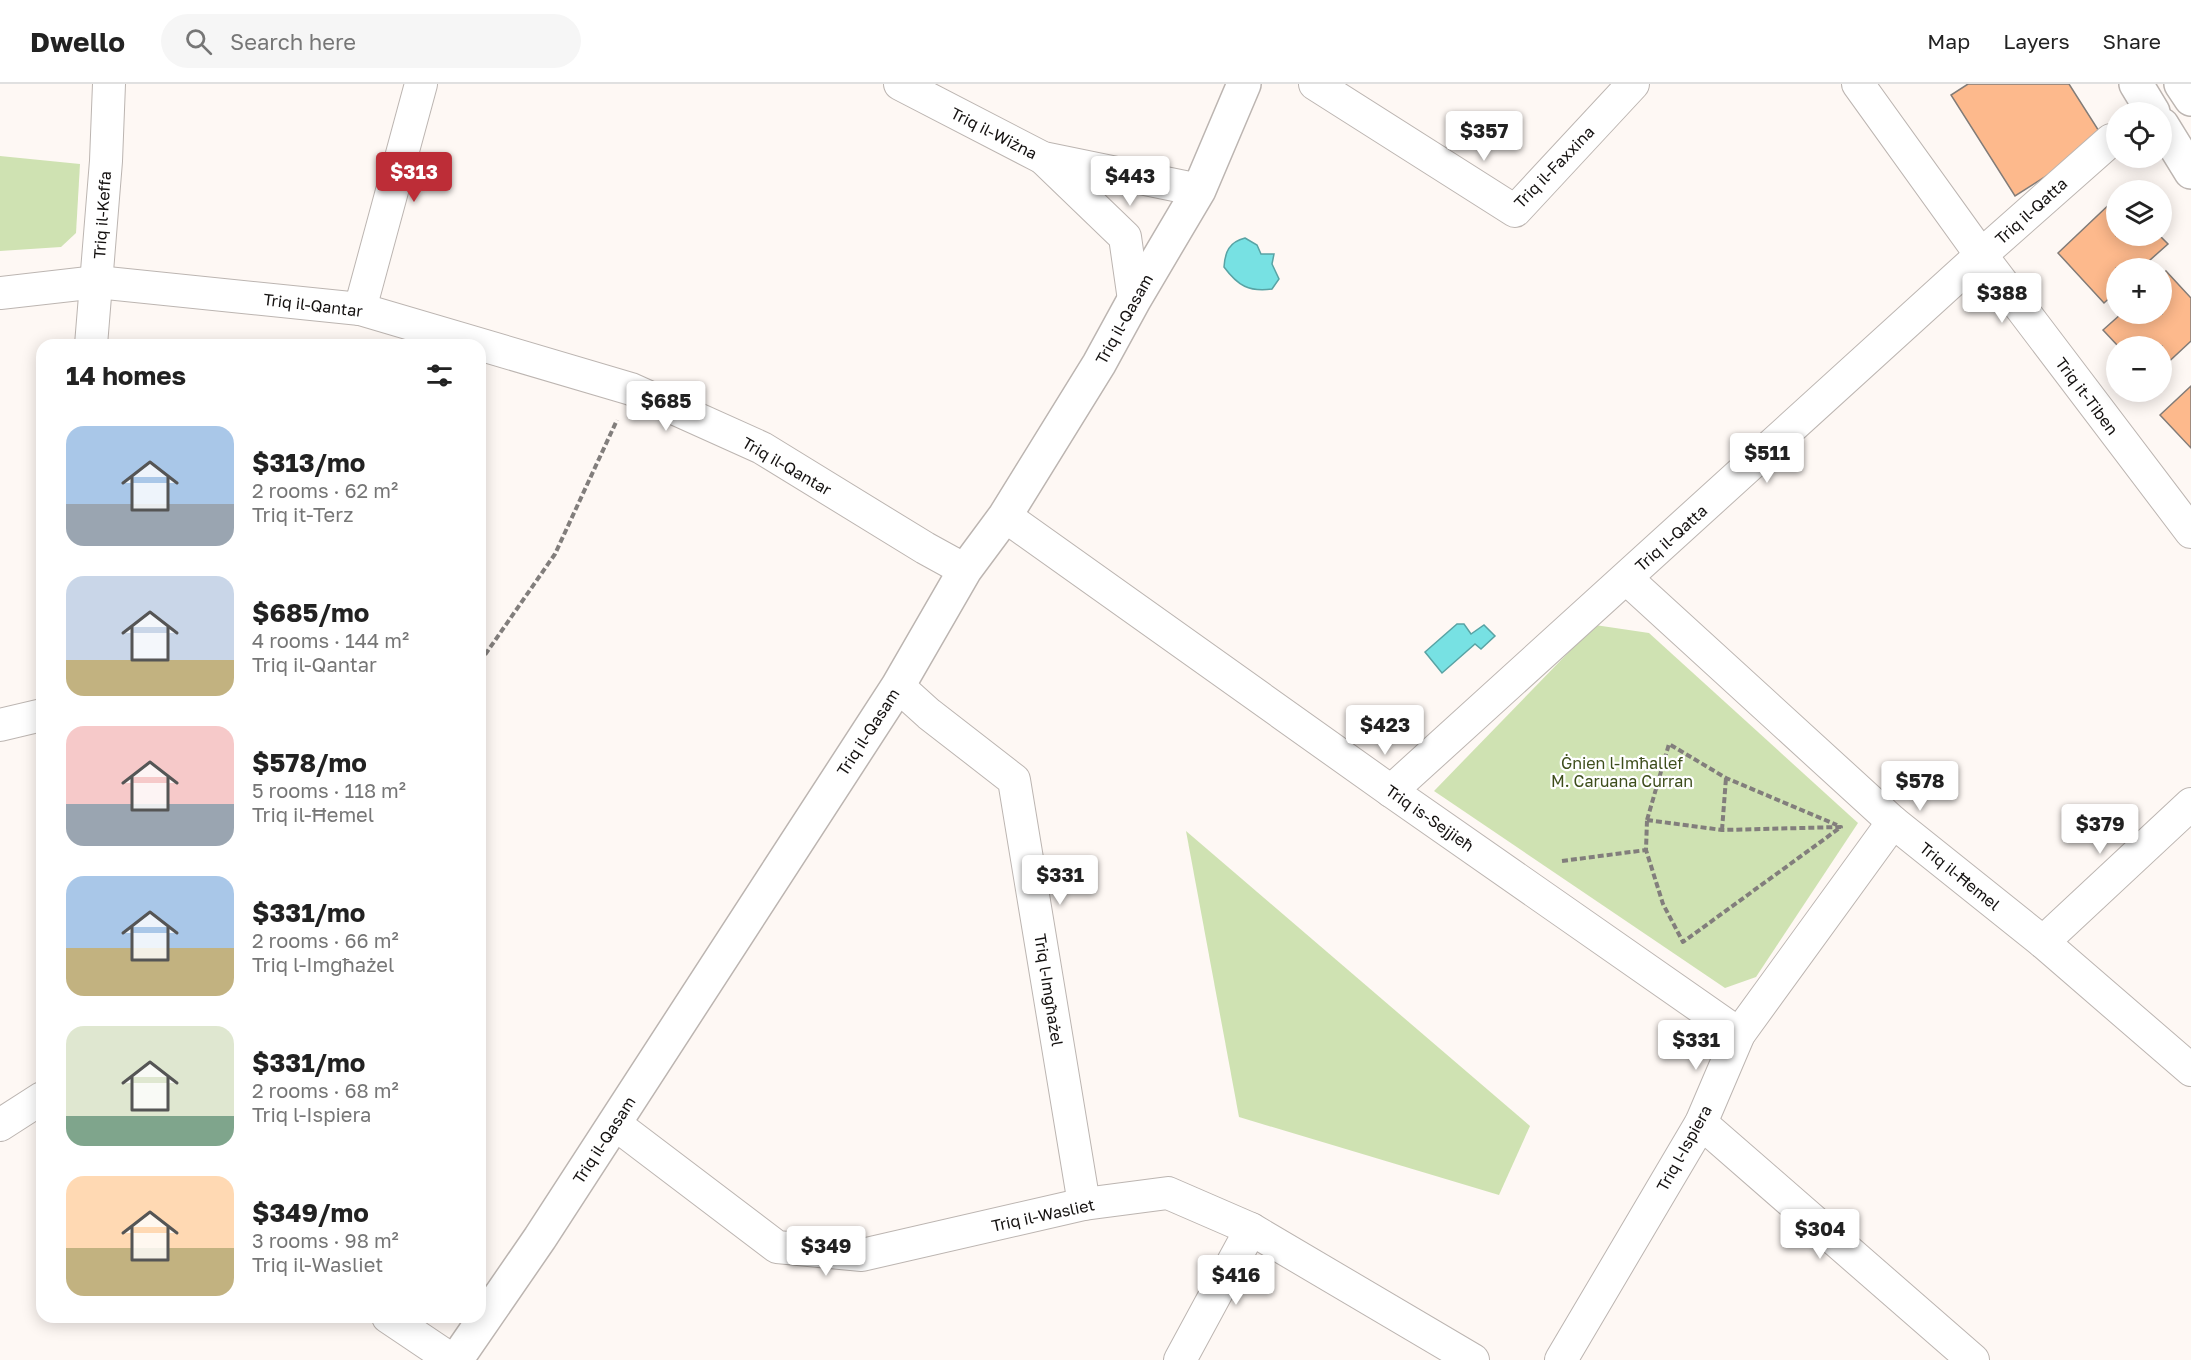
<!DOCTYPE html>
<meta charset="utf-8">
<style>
body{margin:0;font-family:"Golos Text",sans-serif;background:#f6f6f6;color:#222;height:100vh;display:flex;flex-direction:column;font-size:22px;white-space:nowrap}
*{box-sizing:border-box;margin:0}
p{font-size:20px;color:#767676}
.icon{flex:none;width:33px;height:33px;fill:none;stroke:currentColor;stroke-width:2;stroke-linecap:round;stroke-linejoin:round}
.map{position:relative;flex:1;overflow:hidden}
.panel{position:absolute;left:36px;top:255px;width:450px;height:984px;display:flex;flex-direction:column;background:#fff;border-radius:18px;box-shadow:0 3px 15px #0003}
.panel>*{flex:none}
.controls{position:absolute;left:2106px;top:18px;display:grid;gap:12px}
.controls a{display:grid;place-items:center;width:66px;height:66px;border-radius:50%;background:#fff;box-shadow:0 3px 15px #0003;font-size:30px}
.price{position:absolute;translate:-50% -51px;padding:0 14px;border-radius:6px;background:#fff;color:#222;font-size:20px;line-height:39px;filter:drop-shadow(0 2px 3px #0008)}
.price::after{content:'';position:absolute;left:50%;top:36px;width:18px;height:14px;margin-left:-9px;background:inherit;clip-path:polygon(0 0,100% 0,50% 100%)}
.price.active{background:#bd2d37;color:#fff}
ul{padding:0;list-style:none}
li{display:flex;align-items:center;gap:18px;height:150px;padding:0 30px}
li span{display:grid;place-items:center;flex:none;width:168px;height:120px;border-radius:18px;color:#555}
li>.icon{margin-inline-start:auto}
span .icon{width:72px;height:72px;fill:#fffc;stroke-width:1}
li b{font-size:26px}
h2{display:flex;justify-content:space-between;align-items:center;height:72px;padding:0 30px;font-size:26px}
header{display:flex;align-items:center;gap:36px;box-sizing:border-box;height:84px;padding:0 30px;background:#fff;border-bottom:2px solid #e0e0e0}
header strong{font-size:28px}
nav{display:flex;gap:33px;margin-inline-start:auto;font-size:21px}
.search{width:420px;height:54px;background:#f6f6f6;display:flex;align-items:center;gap:15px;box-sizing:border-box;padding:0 21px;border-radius:33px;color:#767676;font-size:22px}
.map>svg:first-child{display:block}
</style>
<header>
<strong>Dwello</strong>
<div class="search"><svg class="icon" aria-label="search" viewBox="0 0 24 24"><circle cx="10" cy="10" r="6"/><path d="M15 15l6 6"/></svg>Search here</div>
<nav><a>Map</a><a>Layers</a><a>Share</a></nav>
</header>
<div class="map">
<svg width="2191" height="1276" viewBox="0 0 2191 1276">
<rect width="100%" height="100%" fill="#fef8f4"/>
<g fill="#cfe2b2">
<polygon points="0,72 80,80 76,149 61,163 0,167"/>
<polygon points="1595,541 1649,549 1858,739 1756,893 1725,904 1434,707"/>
<polygon points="1186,747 1530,1042 1499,1111 1239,1033"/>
</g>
<g fill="#77e1e3" stroke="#59a3a4" stroke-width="1.5">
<path d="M1245,154L1257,161L1261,170H1274L1272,180L1279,195L1272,205C1249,208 1238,202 1224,183C1225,168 1229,158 1245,154Z"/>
<polygon points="1457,540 1464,540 1471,550 1484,541 1495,552 1481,565 1475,560 1442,589 1425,568"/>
</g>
<g fill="#fdb98c" stroke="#827c78" stroke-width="1.5">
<polygon points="1968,0 2069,0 2104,55 2015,112 1951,11"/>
<polygon points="2116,114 2116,152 2160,152 2168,160 2141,184 2116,184 2116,208 2104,219 2058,169"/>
<polygon points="2166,187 2191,214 2191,257 2162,284 2162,262 2118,262 2103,246 2121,230 2162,230 2162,192"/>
<polygon points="2191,302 2191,364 2160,331"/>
</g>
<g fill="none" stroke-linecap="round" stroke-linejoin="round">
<defs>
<g id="street">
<polyline points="900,0 1043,74 1199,106"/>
<polyline points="1315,0 1515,127 1633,0"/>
<polyline points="1858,0 1981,171 2191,448"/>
<polyline points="1043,74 1125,153 1134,216"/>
<polyline points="0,209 97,198 360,225 631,305 762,364 925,464 965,486"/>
<polyline points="360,225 421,0"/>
<polyline points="91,261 106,77 109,0"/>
<polyline points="1005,432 1391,707 1739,950"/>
<polyline points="1627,495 1893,738 2043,858 2191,986"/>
<polyline points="898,602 929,630 1014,696 1084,1120"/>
<polyline points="0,641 42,631"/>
<polyline points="1391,707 1981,171 2111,56"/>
<polyline points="2043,858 2191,720"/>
<polyline points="1701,1039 1973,1276"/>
<polyline points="615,1040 777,1163 862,1171 1084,1120 1168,1109 1251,1145 1473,1276"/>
<polyline points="0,1041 42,1014"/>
<polyline points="388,1233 452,1276"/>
<polyline points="1180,1276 1251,1145"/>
<polyline points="1561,1276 1701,1039 1739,950 1893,738"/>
</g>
<polyline id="secondary" points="456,1276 540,1154 898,602 965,486 1005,432 1099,280 1134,216 1199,106 1244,0"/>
<g id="highway">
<polyline points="2136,0 2153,28"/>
<polyline points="2181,0 2191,15"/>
<polyline points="2162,41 2191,88"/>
</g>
</defs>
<use href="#street" stroke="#bcb5b1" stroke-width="34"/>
<use href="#secondary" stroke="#bcb5b1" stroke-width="36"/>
<use href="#highway" stroke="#bcb5b1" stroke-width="36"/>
<g stroke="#827e7c" stroke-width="4" stroke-dasharray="6 3" stroke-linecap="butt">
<polyline points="480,578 555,470 617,336"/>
<polygon points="1647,736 1722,746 1841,743 1683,858 1663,820 1646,766"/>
<polyline points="1647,736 1669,660 1726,694 1837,741"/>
<polyline points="1722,746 1726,694"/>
<polyline points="1562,777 1646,766"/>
</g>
<use href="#street" stroke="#fff" stroke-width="32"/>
<use href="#secondary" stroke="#fff" stroke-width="33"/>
<use href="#highway" stroke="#fff" stroke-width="33"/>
</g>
<g text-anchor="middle" stroke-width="4.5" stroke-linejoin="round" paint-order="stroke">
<g font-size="16" fill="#141110" stroke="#fff">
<text transform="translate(994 49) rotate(27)" y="6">Triq il-Wiżna</text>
<text transform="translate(1554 83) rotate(-46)" y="6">Triq il-Faxxina</text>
<text transform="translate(2031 127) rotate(-42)" y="6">Triq il-Qatta</text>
<text transform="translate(102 131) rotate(-86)" y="6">Triq il-Keffa</text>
<text transform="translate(313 221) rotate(7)" y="6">Triq il-Qantar</text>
<text transform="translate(1124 235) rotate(-61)" y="6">Triq il-Qasam</text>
<text transform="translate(2087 312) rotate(53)" y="6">Triq it-Tiben</text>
<text transform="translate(787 382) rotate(30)" y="6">Triq il-Qantar</text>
<text transform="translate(1671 454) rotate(-42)" y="6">Triq il-Qatta</text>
<text transform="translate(868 648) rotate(-57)" y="6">Triq il-Qasam</text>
<text transform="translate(1430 734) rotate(35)" y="6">Triq is-Sejjieħ</text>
<text transform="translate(1960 792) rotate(39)" y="6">Triq il-Ħemel</text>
<text transform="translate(1049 906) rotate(81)" y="6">Triq l-Imgħażel</text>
<text transform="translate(604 1056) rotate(-57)" y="6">Triq il-Qasam</text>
<text transform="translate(1684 1064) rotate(-61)" y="6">Triq l-Ispiera</text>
<text transform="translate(1043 1131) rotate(-12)" y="6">Triq il-Wasliet</text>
</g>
<g font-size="16" fill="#3d4d1b" stroke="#fff">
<text x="1622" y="685">Ġnien l-Imħallef<tspan x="1622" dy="18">M. Caruana Curran</tspan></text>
</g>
</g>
</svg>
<div class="controls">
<a><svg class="icon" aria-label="locate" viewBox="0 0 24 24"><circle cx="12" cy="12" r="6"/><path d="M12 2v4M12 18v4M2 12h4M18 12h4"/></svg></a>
<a><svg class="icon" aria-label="layers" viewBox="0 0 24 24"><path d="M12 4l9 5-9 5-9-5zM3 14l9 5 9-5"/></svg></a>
<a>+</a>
<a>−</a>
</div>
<b class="price" style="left:1484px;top:78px">$357</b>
<b class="price active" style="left:414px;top:119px">$313</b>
<b class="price" style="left:1130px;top:123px">$443</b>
<b class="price" style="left:2002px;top:240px">$388</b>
<b class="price" style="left:666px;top:348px">$685</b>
<b class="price" style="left:1767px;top:400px">$511</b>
<b class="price" style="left:1385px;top:672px">$423</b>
<b class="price" style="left:1920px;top:728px">$578</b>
<b class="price" style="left:2100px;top:771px">$379</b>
<b class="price" style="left:1060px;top:822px">$331</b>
<b class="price" style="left:1696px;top:987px">$331</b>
<b class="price" style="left:1820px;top:1176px">$304</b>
<b class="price" style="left:826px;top:1193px">$349</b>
<b class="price" style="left:1236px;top:1222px">$416</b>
<section class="panel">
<h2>14 homes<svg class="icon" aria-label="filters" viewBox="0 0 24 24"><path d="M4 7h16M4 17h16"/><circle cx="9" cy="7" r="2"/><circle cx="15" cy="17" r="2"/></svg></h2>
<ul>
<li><span style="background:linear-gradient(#a9c7e8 65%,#9aa5b1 0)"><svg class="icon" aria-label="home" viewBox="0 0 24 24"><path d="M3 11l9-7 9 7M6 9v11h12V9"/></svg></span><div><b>$313/mo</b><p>2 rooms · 62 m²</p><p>Triq it-Terz</p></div></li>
<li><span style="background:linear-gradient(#c9d6e8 70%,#c2b280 0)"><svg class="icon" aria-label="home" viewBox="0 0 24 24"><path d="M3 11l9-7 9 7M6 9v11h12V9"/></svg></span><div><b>$685/mo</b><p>4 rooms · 144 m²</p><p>Triq il-Qantar</p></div></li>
<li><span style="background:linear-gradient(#f6c9c9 65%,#9aa5b1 0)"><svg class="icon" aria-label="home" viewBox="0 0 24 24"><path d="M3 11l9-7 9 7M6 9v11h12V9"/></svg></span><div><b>$578/mo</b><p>5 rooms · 118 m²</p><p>Triq il-Ħemel</p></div></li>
<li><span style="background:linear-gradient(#a9c7e8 60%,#c2b280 0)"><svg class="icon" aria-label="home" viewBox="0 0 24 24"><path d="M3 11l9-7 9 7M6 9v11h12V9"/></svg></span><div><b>$331/mo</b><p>2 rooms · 66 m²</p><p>Triq l-Imgħażel</p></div></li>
<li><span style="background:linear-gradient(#dfe7d0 75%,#7fa58c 0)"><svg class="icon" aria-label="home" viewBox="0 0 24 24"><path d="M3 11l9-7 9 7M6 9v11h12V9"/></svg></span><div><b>$331/mo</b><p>2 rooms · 68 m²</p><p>Triq l-Ispiera</p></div></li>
<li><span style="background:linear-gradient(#ffd9b3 60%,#c2b280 0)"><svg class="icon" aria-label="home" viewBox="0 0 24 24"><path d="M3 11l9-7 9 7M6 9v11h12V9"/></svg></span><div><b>$349/mo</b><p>3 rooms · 98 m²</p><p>Triq il-Wasliet</p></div></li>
</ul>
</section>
</div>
